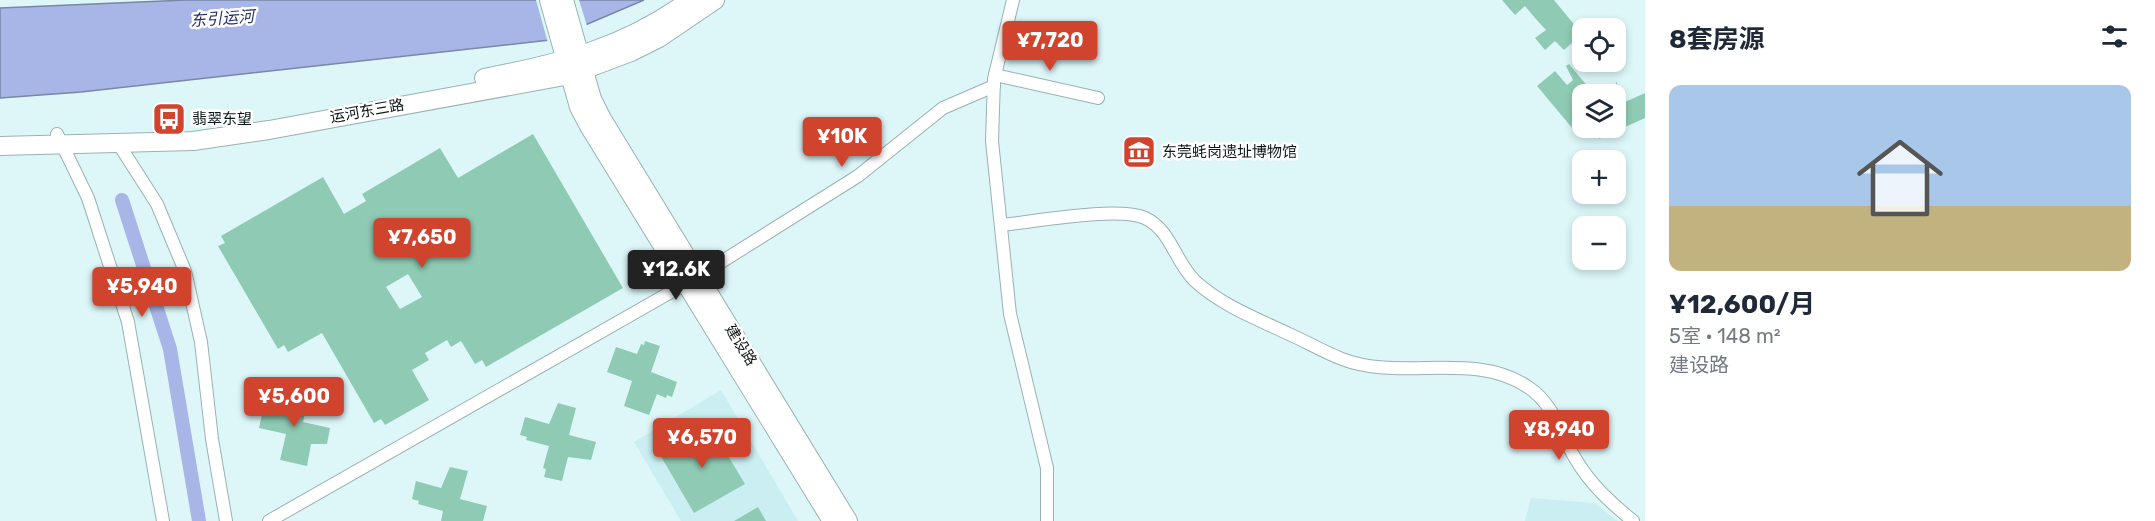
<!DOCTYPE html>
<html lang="zh">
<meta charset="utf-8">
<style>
body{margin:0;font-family:Rubik,"Noto Sans SC",sans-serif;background:#f2f2f3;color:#1f2937;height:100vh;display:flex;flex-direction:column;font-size:22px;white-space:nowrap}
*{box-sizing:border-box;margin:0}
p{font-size:20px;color:#747a83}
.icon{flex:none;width:33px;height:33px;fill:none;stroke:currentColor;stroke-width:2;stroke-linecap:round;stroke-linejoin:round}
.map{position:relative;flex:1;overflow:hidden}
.panel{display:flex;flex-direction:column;background:#fff;width:510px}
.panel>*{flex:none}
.fabs{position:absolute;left:1572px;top:18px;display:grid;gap:12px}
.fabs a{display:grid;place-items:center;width:54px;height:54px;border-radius:12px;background:#fff;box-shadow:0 3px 9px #0003;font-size:30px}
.price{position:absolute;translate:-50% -51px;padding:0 14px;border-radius:6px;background:#d0442e;color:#fff;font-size:20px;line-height:39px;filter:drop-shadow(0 2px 3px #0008)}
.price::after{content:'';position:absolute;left:50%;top:36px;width:18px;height:14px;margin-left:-9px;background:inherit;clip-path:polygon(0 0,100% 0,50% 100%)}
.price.current{background:#222;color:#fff}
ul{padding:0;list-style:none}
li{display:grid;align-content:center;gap:12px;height:318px;padding:0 24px}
li span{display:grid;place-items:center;height:186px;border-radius:12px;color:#555}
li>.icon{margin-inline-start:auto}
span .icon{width:108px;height:108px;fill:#fffc;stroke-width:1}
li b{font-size:26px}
h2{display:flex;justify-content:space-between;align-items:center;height:72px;padding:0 24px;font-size:26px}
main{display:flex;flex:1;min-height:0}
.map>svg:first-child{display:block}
</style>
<main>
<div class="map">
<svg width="1645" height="521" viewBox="0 0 1645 521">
<rect width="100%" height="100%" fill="#ddf7f9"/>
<g fill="#caeef1">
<polygon points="721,390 798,521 681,521 634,442"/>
<polygon points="1531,498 1594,503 1618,521 1525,521"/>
</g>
<polygon fill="#a7b6e6" stroke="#7986a8" stroke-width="1.5" points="186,0 644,0 550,40 81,92 0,98 0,8"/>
<polygon fill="#ddf7f9" points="536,0 579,0 588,29 548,43"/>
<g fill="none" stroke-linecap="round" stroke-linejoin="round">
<polyline stroke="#a7b6e6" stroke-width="14" points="122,200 170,349 199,521"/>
</g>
<g fill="#8fcbb4" fill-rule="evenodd">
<polygon points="1502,0 1554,0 1582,34 1564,50 1555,41 1545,50 1535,38 1546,30 1535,18 1525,6 1515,15"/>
<polygon points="1569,64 1594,94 1582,94 1582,126 1578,121 1578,135 1537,86 1555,71 1567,85 1573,80 1566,66"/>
<polygon points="1616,81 1625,102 1645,93 1645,118 1599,139 1594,128 1616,128"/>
<path d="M533,134L623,288L486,367L482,360L475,364L461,341L451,347L447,340L425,353L429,360L412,370L429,400L385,425L381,419L374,423L322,333L288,352L284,345L278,349L218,246L225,243L221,236L323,177L344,214L366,201L362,194L440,148L458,178ZM408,274L422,297L400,309L386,287Z"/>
<polygon points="645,341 660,346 651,372 677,382 672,397 667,395 666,398 657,394 649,415 624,406 632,381 607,372 616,347 637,354 641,344 644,345"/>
<polygon points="293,392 309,395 303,422 330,428 327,444 311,444 307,466 280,460 286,434 259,428 265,402 287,406"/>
<polygon points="558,403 576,408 569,435 596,442 591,460 568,457 562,481 544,477 546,469 543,468 549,446 526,440 527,437 520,435 525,417 549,424"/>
<polygon points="709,424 745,484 694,513 659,453"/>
<polygon points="450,467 468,471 460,499 487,506 483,521 441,521 443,511 418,504 419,501 412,499 416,481 441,488"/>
<polygon points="758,507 766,521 734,521"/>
</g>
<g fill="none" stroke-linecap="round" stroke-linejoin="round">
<defs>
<g id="street">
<polyline points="1013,0 994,79 992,141 1010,314 1047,468 1047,521"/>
<polyline points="995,75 1098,98"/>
<polyline points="57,134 88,198 128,322 163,521"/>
<polyline points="118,143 157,204 185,271 201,342 212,439 226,521"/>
<path d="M1001,225C1033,222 1118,206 1145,218C1171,230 1175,262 1195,281C1221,305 1257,319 1289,334C1307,342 1324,352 1342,359C1401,382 1474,350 1528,387C1554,404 1560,433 1575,458C1590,484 1610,502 1633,521"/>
<polyline points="269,521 699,276 858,176 943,108 994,86"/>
</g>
<g id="secondary">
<polyline points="549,0 579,107 589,126 832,521"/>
<polyline points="564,0 592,99 602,119 848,521"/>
<path d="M484,78C562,63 624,48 690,0"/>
<polyline points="0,146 193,141 269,130 570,75 631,52 659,38 715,0"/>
</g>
</defs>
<use href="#street" stroke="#99b1b3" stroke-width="14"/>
<use href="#secondary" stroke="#99b1b3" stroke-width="20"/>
<use href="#street" stroke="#fff" stroke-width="12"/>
<use href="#secondary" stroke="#fff" stroke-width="18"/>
</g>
<defs>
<symbol id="bus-square" viewBox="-11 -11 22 22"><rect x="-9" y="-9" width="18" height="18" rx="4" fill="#d0442e" stroke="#fff"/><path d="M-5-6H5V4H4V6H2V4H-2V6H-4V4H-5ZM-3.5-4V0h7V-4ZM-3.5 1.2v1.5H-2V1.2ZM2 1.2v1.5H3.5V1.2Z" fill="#fff"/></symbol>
<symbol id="museum-square" viewBox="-11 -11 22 22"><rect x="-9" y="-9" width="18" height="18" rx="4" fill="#d0442e" stroke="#fff"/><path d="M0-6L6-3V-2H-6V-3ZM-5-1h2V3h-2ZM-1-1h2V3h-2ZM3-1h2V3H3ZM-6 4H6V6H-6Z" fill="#fff"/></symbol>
</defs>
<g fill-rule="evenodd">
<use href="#bus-square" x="150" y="100" width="38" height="38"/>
<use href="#museum-square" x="1120" y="133" width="38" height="38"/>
</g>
<g text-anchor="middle" stroke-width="5" stroke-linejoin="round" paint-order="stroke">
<g font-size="15" fill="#0e1718" stroke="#fff">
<text transform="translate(367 111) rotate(-10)" y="5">运河东三路</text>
<text transform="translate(741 345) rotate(58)" y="5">建设路</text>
</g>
<g font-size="15" fill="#0e1718" stroke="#fff" text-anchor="start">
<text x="192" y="124">翡翠东望</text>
<text x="1162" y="157">东莞蚝岗遗址博物馆</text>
</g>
<g font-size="16" font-style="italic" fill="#232f68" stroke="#fff">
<text transform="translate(222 18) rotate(-4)" y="6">东引运河</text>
</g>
</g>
</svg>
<div class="fabs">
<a><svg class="icon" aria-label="locate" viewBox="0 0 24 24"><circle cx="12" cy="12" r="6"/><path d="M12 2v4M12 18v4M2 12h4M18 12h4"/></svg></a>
<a><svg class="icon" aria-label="layers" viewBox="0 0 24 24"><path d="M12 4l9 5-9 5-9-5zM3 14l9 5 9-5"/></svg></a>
<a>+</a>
<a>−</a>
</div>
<b class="price" style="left:1050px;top:72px">¥7,720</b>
<b class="price" style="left:842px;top:168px">¥10K</b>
<b class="price" style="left:422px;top:269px">¥7,650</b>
<b class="price current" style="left:676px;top:301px">¥12.6K</b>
<b class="price" style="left:142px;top:318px">¥5,940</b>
<b class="price" style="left:294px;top:428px">¥5,600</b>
<b class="price" style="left:1559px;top:461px">¥8,940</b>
<b class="price" style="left:702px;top:469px">¥6,570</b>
</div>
<section class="panel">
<h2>8套房源<svg class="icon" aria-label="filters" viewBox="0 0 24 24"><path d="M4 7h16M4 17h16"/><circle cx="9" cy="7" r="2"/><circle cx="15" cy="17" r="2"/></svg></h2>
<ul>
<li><span style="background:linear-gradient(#a9c7e8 65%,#c2b280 0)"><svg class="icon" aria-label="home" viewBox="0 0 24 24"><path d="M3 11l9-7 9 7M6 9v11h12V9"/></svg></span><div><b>¥12,600/月</b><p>5室 · 148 m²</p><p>建设路</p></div></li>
</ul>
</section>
</main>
